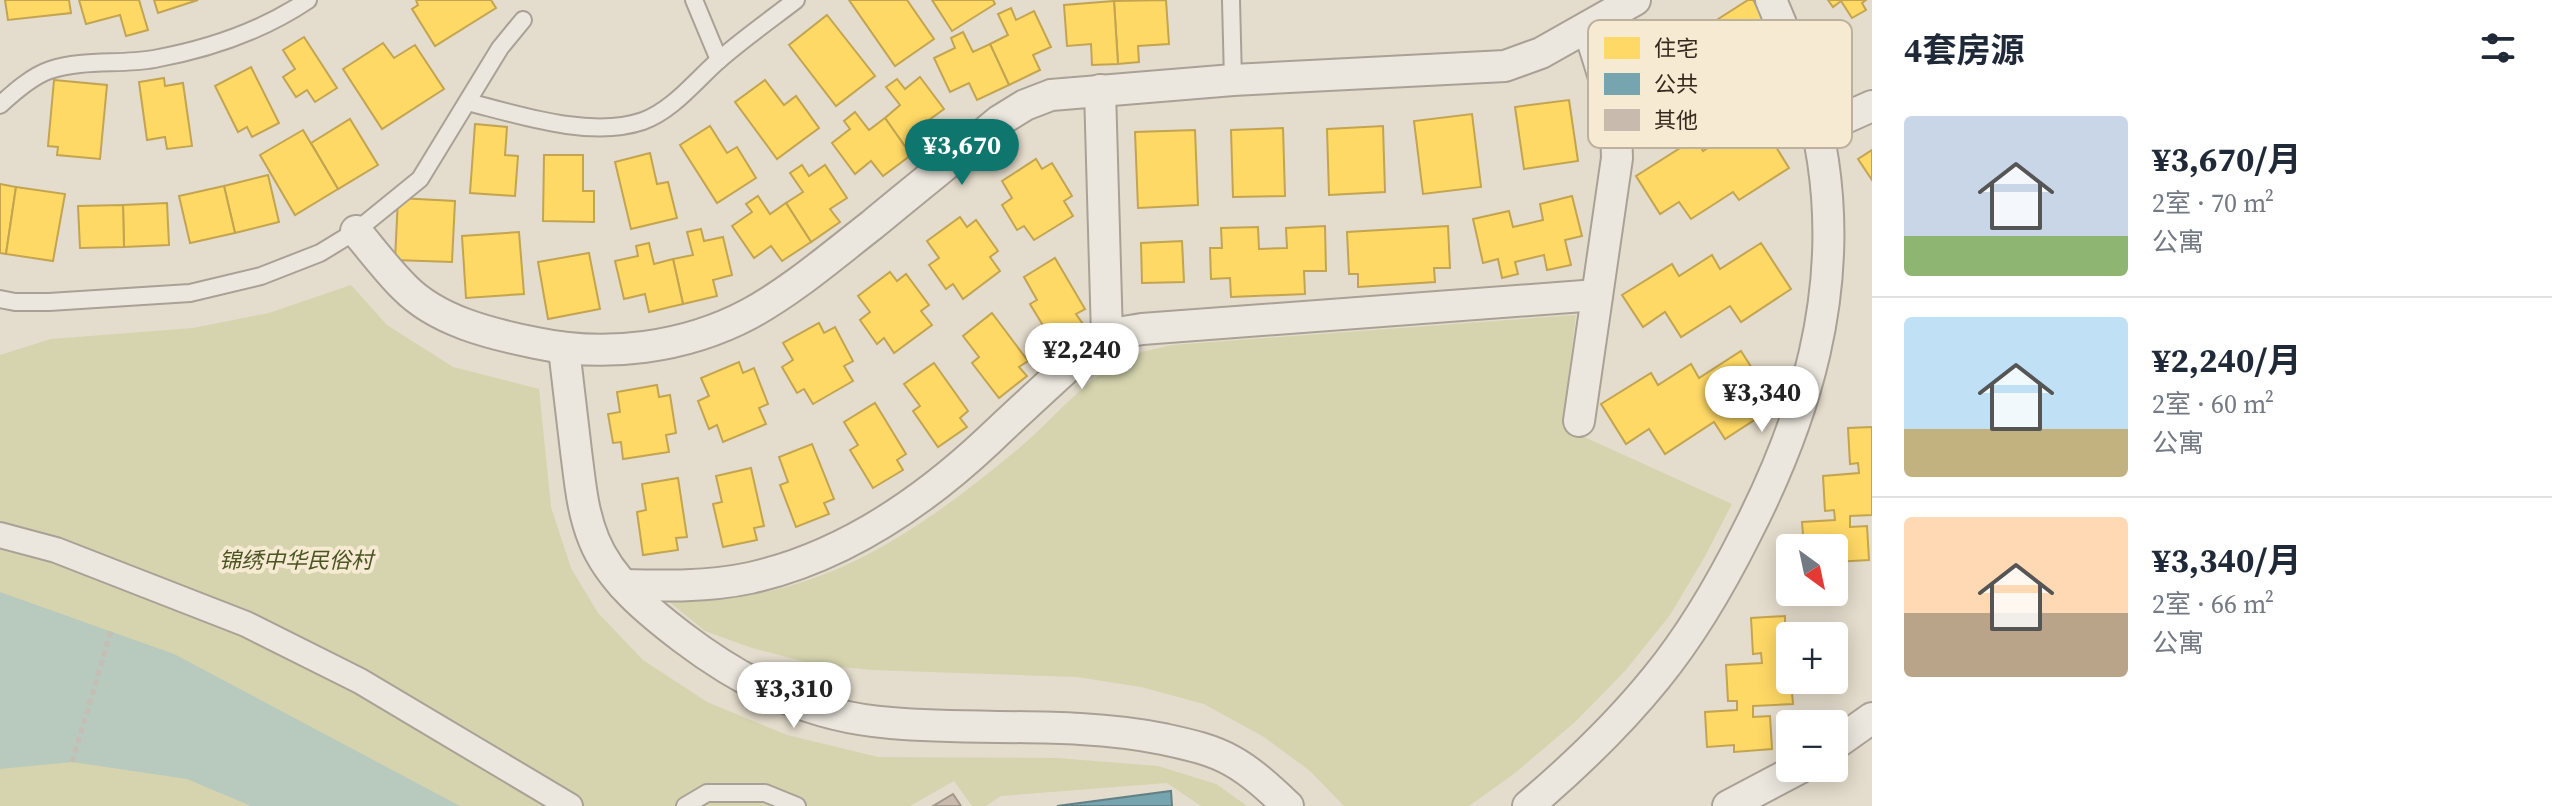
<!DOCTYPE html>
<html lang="zh">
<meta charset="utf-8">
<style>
body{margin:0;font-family:"Source Serif 4","Noto Sans SC",serif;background:#f6f6f7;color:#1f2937;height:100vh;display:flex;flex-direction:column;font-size:30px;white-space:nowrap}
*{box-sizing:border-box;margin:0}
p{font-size:26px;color:#747a83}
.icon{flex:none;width:44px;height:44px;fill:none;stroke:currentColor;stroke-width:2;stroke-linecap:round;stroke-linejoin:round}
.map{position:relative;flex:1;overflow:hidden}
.details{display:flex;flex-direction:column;background:#fff;width:680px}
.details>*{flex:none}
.needle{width:52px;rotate:147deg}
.controls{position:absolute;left:1776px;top:534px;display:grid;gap:16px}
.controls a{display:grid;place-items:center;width:72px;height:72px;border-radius:8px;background:#fff;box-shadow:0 4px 20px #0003;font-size:40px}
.price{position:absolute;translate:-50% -68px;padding:0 18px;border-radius:28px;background:#fff;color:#222;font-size:26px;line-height:52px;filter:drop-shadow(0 2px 4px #0008)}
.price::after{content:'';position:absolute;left:50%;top:48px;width:24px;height:18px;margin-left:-12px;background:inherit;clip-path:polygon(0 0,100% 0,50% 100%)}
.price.selected{background:#0f766e;color:#fff}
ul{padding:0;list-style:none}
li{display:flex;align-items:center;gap:24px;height:200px;padding:0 32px}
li+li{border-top:2px solid #e0e1e3}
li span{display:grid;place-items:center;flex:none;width:224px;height:160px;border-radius:8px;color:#555}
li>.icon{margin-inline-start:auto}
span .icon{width:96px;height:96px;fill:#fffc;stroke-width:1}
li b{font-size:34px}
h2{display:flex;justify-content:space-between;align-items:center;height:96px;padding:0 32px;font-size:34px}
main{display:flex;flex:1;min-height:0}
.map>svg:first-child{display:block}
</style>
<main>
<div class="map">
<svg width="1872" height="806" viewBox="0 0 1872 806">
<rect width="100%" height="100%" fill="#e4dccc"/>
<g fill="#d5d4ae">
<polygon points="351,285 387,325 453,367 539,389 551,507 571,568 598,613 643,660 707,702 787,735 878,757 1057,758 1158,766 1216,784 1247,806 1201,806 1167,783 1001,796 986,806 972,806 954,781 910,806 0,806 0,355 51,339 193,328 269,313"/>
<path d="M1576,315L1562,427L1732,504L1704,558L1670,615L1625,671L1575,722L1515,773L1469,806H1344L1310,771L1264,737L1204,704L1141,687L1077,677L872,670L813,664L752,648L705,631L668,601C698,599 730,599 760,593C859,574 941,513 1018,449C1056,418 1089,372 1136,354C1147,350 1160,348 1172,345Z"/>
</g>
<polygon fill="#b8c9bd" points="0,592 174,654 460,806 251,806 187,779 72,762 0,769"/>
<g fill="#ffd966" stroke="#c3a450" stroke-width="2">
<polygon points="5,0 69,0 71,13 8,20"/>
<polygon points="79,0 139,0 148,30 126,36 120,15 86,24"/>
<polygon points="154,0 198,0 158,13"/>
<polygon points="416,0 491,0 496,8 435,46 412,9 418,5"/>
<polygon points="849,0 907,0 934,39 895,66"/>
<polygon points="932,0 993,0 995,4 952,31"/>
<polygon points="1166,0 1169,44 1138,46 1139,62 1118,64 1114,1"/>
<polygon points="1748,0 1753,0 1771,28 1763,34 1776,54 1726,87 1720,78 1678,106 1666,88 1647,100 1623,63 1682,25 1690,37"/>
<polygon points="1828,0 1866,0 1862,3 1866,10 1852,18 1841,1 1833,7"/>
<polygon points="1114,1 1118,64 1092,65 1091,44 1067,46 1064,5"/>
<polygon points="1011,8 1016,20 1034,11 1051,47 1033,55 1040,70 1009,85 990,44 1008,35 998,14"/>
<polygon points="827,15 875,76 836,106 789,45"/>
<polygon points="963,32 973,52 990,44 1009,85 977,100 969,83 950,92 934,58 955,48 951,38"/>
<polygon points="304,37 337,88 315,102 307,90 296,97 283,77 295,69 283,50"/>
<polygon points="383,43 394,58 415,45 444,89 382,129 343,69"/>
<polygon points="251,67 279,123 252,137 247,127 238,132 215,86"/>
<polygon points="920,77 944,109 929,120 938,134 911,155 885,118 900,105 886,87 897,79 905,89"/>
<polygon points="164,78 165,86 183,83 192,146 167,149 165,137 147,140 139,82"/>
<polygon points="54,80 107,85 100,159 57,155 58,147 48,146"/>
<polygon points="765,80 784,105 796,96 819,128 777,159 735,102"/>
<polygon points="1569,100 1578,161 1524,169 1515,107"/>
<polygon points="1765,111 1784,141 1776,147 1789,168 1739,200 1733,192 1691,219 1679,202 1660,214 1636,176 1696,138 1703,151"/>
<polygon points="855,112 869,130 885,118 911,155 883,176 871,161 855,174 832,143 850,129 844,121"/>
<polygon points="1472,114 1481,187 1423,194 1414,121"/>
<polygon points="350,119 378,165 338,189 311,143"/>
<polygon points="475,124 507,127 505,155 518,156 515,196 470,193"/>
<polygon points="710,126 727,153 737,147 756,178 717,203 680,145"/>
<polygon points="1383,126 1385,192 1329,195 1327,129"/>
<polygon points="1283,128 1285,196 1233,197 1231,130"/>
<polygon points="303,130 338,189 295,215 260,155"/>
<polygon points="1195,130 1198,205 1138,208 1135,132"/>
<polygon points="1872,150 1872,180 1858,159"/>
<polygon points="650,153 657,184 668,182 677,218 631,229 615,162"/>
<polygon points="544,155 583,155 583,191 594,191 594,222 543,221"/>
<polygon points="1036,159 1042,169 1052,163 1072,196 1064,201 1073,216 1034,240 1024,226 1017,230 1002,205 1012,198 1002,181"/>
<polygon points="802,165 809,176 825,165 847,198 830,209 840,222 811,242 786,203 803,192 790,173"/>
<polygon points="268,175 279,222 235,233 224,186"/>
<polygon points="0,184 16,187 6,254 0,253"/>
<polygon points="224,186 235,233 190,243 179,196"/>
<polygon points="16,187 65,194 53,261 6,254"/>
<polygon points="758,196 770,214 786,203 811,242 782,261 771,246 754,258 732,226 752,212 746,204"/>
<polygon points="1572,196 1582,236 1565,240 1571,265 1547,270 1544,255 1515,262 1518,274 1502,278 1498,259 1483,263 1473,219 1509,211 1513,227 1543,220 1540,204"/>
<polygon points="398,198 455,201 452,262 395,260"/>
<polygon points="167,203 169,245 124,247 123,205"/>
<polygon points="123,205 124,247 80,248 78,206"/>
<polygon points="960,217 967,227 976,220 998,251 990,257 1000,271 963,299 953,284 946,289 929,265 939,258 927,241"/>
<polygon points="1325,226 1326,271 1304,271 1305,294 1231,297 1230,278 1211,279 1210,248 1222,248 1221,228 1258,227 1259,249 1287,248 1286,228"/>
<polygon points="1448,226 1450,268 1434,268 1435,282 1358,287 1358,274 1349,274 1347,232"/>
<polygon points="701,229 704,241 723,237 732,275 713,280 717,296 683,304 673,259 693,255 687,232"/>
<polygon points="519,232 524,294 466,298 462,236"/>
<polygon points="1182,241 1184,282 1142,283 1141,243"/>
<polygon points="649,243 654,264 673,259 683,304 649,312 645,294 624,299 615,261 638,256 636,246"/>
<polygon points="1761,243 1791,289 1741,322 1730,306 1681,337 1665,312 1643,327 1622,295 1672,264 1679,276 1712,255 1720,269"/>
<polygon points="589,253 600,309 548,319 538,262"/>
<polygon points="1055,258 1085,309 1076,314 1083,324 1053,342 1030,304 1037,300 1024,277"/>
<polygon points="890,272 897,281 906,274 929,305 921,311 932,325 894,353 884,338 877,344 860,320 870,312 858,296"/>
<polygon points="992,313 1028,361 1019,367 1027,376 999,398 972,363 979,357 963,336"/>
<polygon points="819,323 824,333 835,327 853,361 844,366 853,381 813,404 804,389 797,393 782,367 793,360 783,343"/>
<polygon points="1741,351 1776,406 1725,439 1714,422 1665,454 1649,429 1626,444 1601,404 1651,373 1658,385 1691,364 1699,378"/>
<polygon points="739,362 743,373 754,368 768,404 759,408 766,424 723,442 717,425 709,429 698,401 709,396 701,378"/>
<polygon points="934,363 968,411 960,418 967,427 938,447 913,411 920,406 904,384"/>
<polygon points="657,385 659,397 670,395 676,433 666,435 669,452 623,459 621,442 613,443 608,414 620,412 617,392"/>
<polygon points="875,403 906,454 897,460 903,470 873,488 850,450 858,445 844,422"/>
<polygon points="1872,427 1872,515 1850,516 1850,527 1867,526 1869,560 1834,562 1834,548 1804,548 1802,522 1835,520 1834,510 1825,511 1823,476 1859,473 1858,463 1850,464 1848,428"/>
<polygon points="812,444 834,499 824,503 829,514 796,527 780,485 788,482 779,457"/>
<polygon points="751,468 764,526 754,528 757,540 723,547 713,504 722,502 716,476"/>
<polygon points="678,478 687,537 676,538 678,550 643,555 637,512 646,510 642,484"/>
<polygon points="1785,616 1785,625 1815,623 1816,636 1790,636 1790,658 1778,659 1779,671 1790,670 1793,704 1753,706 1753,717 1770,716 1772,749 1734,752 1734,745 1707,747 1705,712 1737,710 1737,701 1728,701 1726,665 1762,663 1761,653 1753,654 1751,618"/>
</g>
<polygon fill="#76a5af" stroke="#638084" stroke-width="2" points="1171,791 1172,806 1057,806"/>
<polygon fill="#c8baad" stroke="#a4978c" stroke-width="2" points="953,794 961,806 933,806"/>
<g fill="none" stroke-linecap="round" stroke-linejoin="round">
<defs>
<g id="service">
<polyline points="694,0 719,60"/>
<polyline points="1231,0 1233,80"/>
<path d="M468,102C519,115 591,139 643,121C673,110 695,81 719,60C743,39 770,20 796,0"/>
<path d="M0,105C14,92 32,76 50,70C83,59 120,65 154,59C209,49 262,31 308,0"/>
<polyline points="0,299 15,302 49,302 190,293 261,276 320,253 356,231 420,179 500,48 523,20"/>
<polyline points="685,806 707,793 765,793 797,806"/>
</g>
<polyline id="pedestrian" points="0,535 56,550 246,624 360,681 570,806"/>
<g id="minor">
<polyline points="1100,90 1107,336"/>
<polyline points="1818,130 1872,106"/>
<path d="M356,231C372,250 387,270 404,287C437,321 491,334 536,343C606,358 685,348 749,314C793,290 832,256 872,225C914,190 957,156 999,121L1025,105L1051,95L1233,80L1505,66L1541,53L1635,0"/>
<path d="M564,349C568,383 572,417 576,451C580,481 582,511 594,540C610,580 648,611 682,637C745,685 811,717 891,723C982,731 1073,721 1163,739C1186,744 1211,749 1232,761C1252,772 1271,790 1288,806"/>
<path d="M1579,421L1617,158C1617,112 1602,71 1588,27"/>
<path d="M623,585C665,586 708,587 750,578C840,558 922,503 989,440C1012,418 1036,396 1060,374C1074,361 1089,344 1107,336C1118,332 1131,331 1142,329L1597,295"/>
<polyline points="1834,745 1872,718"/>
<path d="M1528,806C1574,767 1618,725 1656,678C1692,634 1721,584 1746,534C1806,417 1843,294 1823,161C1815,104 1793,52 1771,0"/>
<polyline points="1728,806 1800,768"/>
</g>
</defs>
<use href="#service" stroke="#a9a196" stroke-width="20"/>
<use href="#pedestrian" stroke="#a9a196" stroke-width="28"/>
<use href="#minor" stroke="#a9a196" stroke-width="34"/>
<polyline stroke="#c5beb5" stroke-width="5" stroke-dasharray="6 4" stroke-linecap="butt" points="72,762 111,631"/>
<use href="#service" stroke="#ece7de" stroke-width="16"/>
<use href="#pedestrian" stroke="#ece7de" stroke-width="24"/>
<use href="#minor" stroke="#ece7de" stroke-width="30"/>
</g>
<g text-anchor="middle" stroke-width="8" stroke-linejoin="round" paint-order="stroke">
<g font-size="22" font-style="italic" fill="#4b5524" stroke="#f6ead2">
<text x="296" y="568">锦绣中华民俗村</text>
</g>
</g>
<rect x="1588" y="20" width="264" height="128" rx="12" fill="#f6ead2" stroke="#bdb09c" stroke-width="2"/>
<rect x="1604" y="37" width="36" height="22" fill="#ffd966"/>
<rect x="1604" y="73" width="36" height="22" fill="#76a5af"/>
<rect x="1604" y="109" width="36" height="22" fill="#c8baad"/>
<g font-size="22" fill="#38291e">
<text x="1654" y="56">住宅</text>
<text x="1654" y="92">公共</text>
<text x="1654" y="128">其他</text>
</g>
</svg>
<div class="controls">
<a><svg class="needle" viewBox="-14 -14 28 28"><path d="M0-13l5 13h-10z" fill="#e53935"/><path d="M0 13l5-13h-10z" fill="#747a83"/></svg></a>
<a>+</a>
<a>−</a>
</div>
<b class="price selected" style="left:962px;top:187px">¥3,670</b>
<b class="price" style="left:1082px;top:391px">¥2,240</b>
<b class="price" style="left:1762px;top:434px">¥3,340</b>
<b class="price" style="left:794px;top:730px">¥3,310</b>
</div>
<section class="details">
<h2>4套房源<svg class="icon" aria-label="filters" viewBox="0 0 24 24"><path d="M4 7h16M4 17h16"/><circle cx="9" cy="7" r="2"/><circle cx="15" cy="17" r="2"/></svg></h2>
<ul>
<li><span style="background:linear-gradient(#c9d6e8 75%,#8fb573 0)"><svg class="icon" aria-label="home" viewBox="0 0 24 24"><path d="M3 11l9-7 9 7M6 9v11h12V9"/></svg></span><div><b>¥3,670/月</b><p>2室 · 70 m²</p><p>公寓</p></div></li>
<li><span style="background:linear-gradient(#bfe0f5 70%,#c2b280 0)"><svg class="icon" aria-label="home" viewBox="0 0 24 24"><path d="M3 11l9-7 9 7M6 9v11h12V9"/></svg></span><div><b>¥2,240/月</b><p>2室 · 60 m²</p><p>公寓</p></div></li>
<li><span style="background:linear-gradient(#ffd9b3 60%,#b9a48a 0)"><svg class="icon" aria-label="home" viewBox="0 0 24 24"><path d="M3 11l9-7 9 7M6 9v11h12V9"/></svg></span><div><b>¥3,340/月</b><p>2室 · 66 m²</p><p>公寓</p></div></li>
</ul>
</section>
</main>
